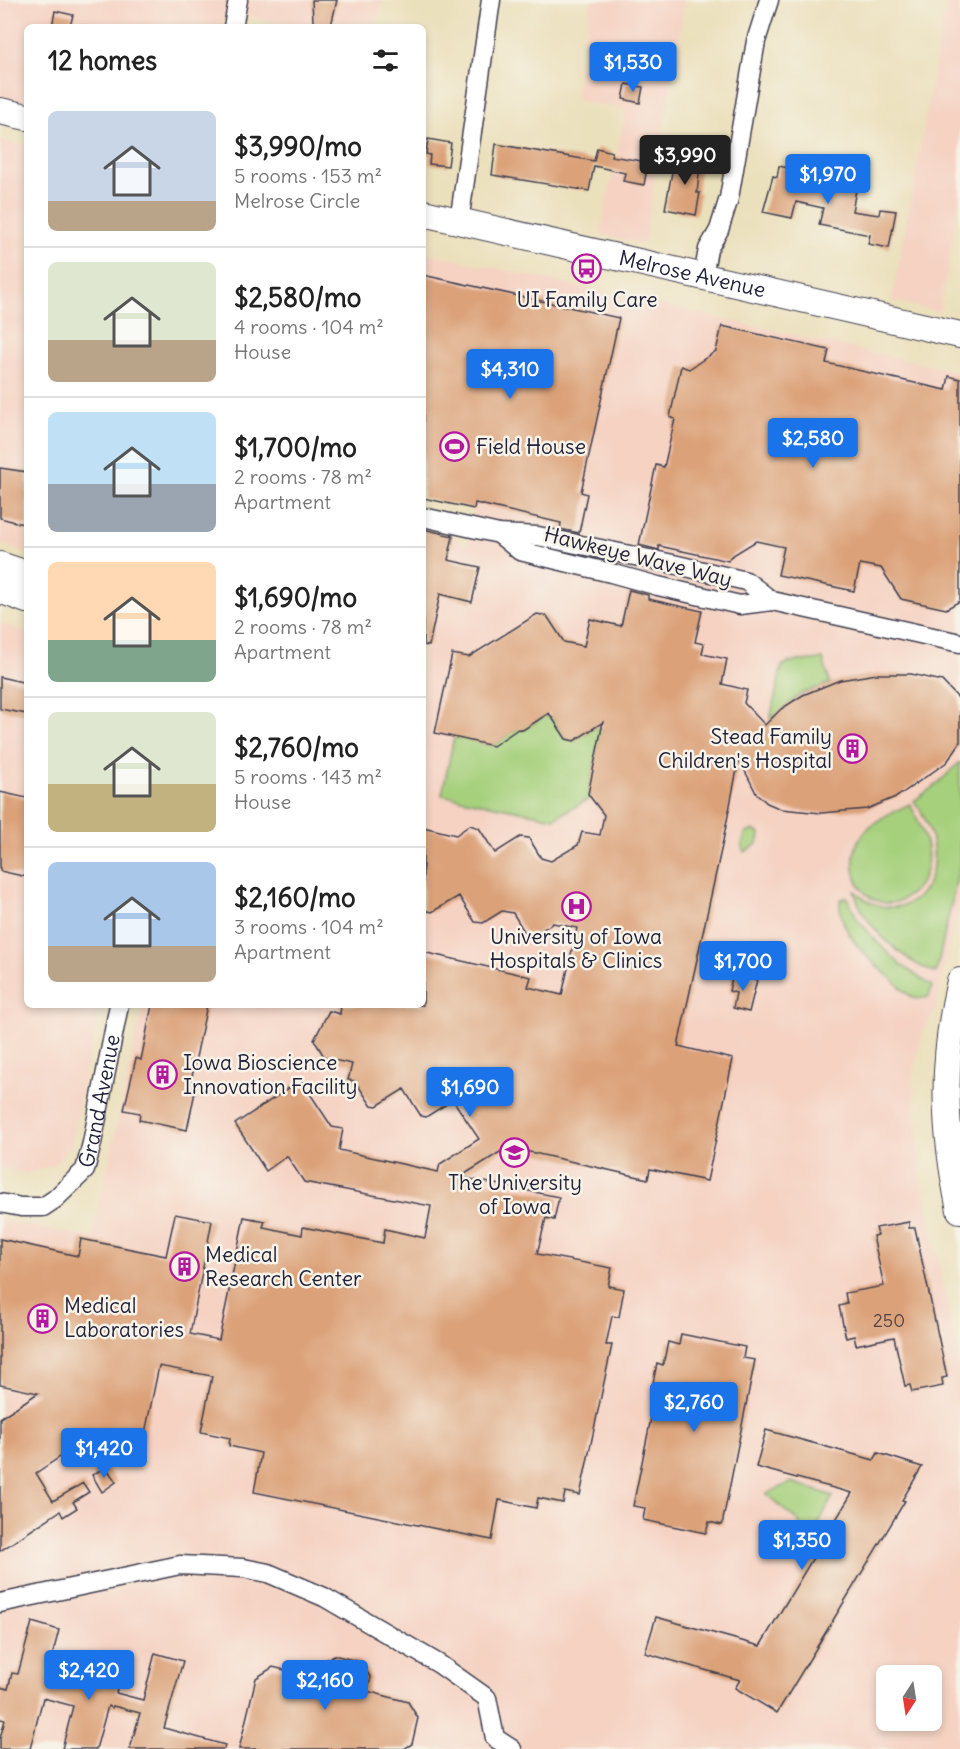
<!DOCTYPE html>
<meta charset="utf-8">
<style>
body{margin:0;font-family:Delius,sans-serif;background:#f6f6f6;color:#222;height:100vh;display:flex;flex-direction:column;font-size:22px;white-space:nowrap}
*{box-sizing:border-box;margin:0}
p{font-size:20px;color:#767676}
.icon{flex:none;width:33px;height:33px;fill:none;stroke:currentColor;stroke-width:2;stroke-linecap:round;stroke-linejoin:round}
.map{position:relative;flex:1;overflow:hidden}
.sheet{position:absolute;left:24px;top:24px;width:402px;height:984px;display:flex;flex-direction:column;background:#fff;border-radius:9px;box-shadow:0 3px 9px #0003}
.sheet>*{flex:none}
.needle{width:39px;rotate:192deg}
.buttons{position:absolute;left:876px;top:1665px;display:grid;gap:12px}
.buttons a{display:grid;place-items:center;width:66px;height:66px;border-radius:9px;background:#fff;box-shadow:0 3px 9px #0003;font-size:30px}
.price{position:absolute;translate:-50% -51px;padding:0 14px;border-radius:6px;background:#1a73e8;color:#fff;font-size:20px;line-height:39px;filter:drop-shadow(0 2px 3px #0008)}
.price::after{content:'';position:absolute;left:50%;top:36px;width:18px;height:14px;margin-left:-9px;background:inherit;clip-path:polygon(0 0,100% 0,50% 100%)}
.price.current{background:#222;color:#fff}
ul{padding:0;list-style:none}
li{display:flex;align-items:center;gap:18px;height:150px;padding:0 24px}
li+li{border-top:2px solid #e0e0e0}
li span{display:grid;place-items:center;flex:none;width:168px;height:120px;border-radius:9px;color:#555}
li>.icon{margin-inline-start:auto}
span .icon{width:72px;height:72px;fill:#fffc;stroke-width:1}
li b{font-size:26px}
h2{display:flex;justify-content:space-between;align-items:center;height:72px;padding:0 24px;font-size:26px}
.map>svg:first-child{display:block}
</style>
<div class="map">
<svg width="960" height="1749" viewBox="0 0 960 1749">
<rect width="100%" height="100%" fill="#f7f3e8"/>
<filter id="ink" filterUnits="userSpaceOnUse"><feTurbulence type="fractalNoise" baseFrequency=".0167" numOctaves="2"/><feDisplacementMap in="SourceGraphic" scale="12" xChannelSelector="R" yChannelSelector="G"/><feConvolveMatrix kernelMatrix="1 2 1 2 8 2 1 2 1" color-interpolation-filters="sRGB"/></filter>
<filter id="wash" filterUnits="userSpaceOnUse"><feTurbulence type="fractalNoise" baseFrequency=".008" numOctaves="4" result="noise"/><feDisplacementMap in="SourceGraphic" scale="24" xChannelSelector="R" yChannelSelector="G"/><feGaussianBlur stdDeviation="1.35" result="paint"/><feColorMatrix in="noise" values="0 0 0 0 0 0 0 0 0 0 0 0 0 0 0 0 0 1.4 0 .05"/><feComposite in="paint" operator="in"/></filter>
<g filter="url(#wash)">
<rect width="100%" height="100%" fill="#ebe0bc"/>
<g fill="#f5d2c2" fill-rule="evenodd">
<polygon points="0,0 382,0 376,27 299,27 225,12 223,27 27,27 27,104 0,98"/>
<polygon points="591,0 685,0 644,245 600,234 626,110 575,100"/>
<polygon points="947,0 960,0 960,195 940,312 892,301"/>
<polygon points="0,140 27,146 27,553 0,543"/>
<path d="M423,252L960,372V898L935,1012L923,1030L913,1075L920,1173L960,1364V1749H0V1220L92,1238L143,1005H423V530L457,538L467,546L474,507L423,495ZM886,1676H932V1720H886Z"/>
<polygon points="0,623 27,632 27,1005 100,1005 71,1146 54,1165 26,1174 0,1167"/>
</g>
<g fill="#a6d07b" stroke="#64795b" stroke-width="1.5">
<polygon points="823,659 830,683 801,694 770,719 782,666 789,662"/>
<polygon points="545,716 552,718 566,739 574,741 594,728 602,729 588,794 591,798 554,818 442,795 454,737 493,746 518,729 523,730"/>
<path d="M960,762V864L936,973C913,966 882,940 868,920C861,912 857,900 854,890C883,920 927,910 933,866C936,843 928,819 914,801L937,784Z"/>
<path d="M910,804C924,831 939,863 915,890C908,897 897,904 886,903C853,899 845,857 863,834C875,819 893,812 910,804Z"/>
<path d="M753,830L760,834C760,844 752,849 744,852L742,845L745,834Z"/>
<path d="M847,897L858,920L877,942L900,964L932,986L929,997C925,998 919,999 915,998C907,995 899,986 893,980C870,960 838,934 840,900Z"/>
<polygon points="792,1482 833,1496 810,1540 798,1521 766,1494"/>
</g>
<g id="blocks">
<g fill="#dba279">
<polygon points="312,0 337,0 331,26 313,22"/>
<polygon points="55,11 73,15 70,27 52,27"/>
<polygon points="626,84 643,87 640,103 623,99"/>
<polygon points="428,139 451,143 448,166 429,164 430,155 426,154"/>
<polygon points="496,144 594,161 597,148 612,152 611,156 648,162 644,185 623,181 625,173 594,166 589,191 492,175"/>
<polygon points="681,154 701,157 697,193 700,193 696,215 665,209 673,167 679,168"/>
<polygon points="779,166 799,170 798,175 854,186 853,189 856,190 852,211 879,215 880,209 896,211 889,248 868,244 870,235 819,225 823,208 796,202 792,218 763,212 773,176 777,177"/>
<polygon points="423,275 619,318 581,492 587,494 579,533 560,529 561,523 475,503 474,509 423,498"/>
<polygon points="722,326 829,350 826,363 946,390 949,376 960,379 960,601 946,609 901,599 881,568 860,564 854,591 778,575 784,547 756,541 730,557 728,561 659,546 659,550 639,545 656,465 664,467 675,419 670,417 681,366 689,369 716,351"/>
<polygon points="0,468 27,472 27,525 0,518"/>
<polygon points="423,529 453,536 448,560 480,567 472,602 440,594 429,646 423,645"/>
<polygon points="629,590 648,595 648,599 702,611 695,642 704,644 702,654 727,659 722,684 747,690 744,703 765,725 781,709 803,695 840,680 877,674 911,674 942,681 960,700 960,743 947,762 898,796 867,809 821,813 781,809 767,803 756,793 739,759 723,841 678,1046 733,1059 707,1181 650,1169 648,1179 508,1147 460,1177 559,1197 554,1220 546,1218 537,1254 612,1268 608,1286 624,1289 619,1317 612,1316 606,1345 612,1345 580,1495 565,1492 563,1503 538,1498 536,1508 499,1500 492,1540 254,1492 261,1453 229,1446 230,1438 201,1432 212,1376 159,1366 139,1462 75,1447 36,1473 53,1501 83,1483 89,1492 73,1502 77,1508 63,1517 60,1511 0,1551 0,1418 38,1393 0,1385 0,1239 78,1256 81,1239 166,1256 175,1214 212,1221 190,1334 219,1340 244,1217 265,1221 263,1227 302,1235 303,1227 383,1243 385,1229 425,1238 431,1206 304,1182 287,1156 266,1171 235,1124 301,1080 332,1127 343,1129 339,1150 438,1172 440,1164 479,1139 453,1100 426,1117 421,1116 404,1089 377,1106 371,1105 355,1081 348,1080 352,1064 325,1058 314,1040 329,1011 340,1014 341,1005 423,1005 423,952 531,977 528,987 562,995 577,928 553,923 534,935 525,933 513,913 502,911 483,923 475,922 459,896 432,912 423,910 423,827 456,835 470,825 479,828 495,853 520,837 529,838 541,858 551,861 578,845 582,832 600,835 604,815 588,794 603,722 574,741 566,739 549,713 523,730 518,729 493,746 435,733 452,654 469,657 537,614 547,616 564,642 584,646 590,619 621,626"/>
<polygon points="0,677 27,683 27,714 0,709"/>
<polygon points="0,792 27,798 27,877 0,871"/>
<polygon points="733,974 757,980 749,1012 733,1008 736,993 729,991"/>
<polygon points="152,1005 207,1005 189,1091 195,1092 187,1130 139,1120 140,1113 124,1110 136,1058 141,1060"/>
<polygon points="909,1222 909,1228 915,1228 947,1377 942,1378 943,1386 912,1392 910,1385 905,1386 894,1337 856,1345 854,1336 846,1338 839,1306 847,1304 845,1293 884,1286 873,1236 878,1235 876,1228"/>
<polygon points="681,1334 745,1347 743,1358 755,1360 722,1525 709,1522 706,1533 643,1520 645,1508 633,1506 658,1384 653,1383 657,1363 663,1365 668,1342 679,1345"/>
<polygon points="766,1430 874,1460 878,1453 922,1467 902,1500 905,1501 777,1713 735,1688 740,1680 645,1653 656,1617 760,1646 852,1493 756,1467"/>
<polygon points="106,1467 116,1482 102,1492 92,1475"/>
<polygon points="32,1622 59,1630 47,1676 75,1683 80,1664 121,1675 116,1693 143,1700 155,1653 183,1661 164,1728 225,1745 224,1749 130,1749 140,1713 113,1706 112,1708 108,1706 96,1749 62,1749 73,1706 43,1698 30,1749 0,1749 0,1738 5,1720 0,1719 0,1687 8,1689 12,1673 18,1674"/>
<polygon points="334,1655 360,1662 371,1678 367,1691 408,1702 418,1718 412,1744 404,1749 239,1749 256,1678 273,1667 313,1677 316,1665"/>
</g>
</g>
</g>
<g filter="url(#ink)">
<use href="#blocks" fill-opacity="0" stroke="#403e4e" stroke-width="1.5"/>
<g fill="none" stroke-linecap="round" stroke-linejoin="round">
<defs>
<g id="street">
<polyline points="233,27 238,0"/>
<polyline points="459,222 491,0"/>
<polyline points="703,277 708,249 719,230 729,198 756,41 769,0"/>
<polyline points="423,517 499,534 538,536 673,564 746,581 772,601"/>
<polyline points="499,534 520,551 611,573 658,586 740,605 772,601 960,643"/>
<path id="s1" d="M0,1203L21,1207H43L55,1199L85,1170L92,1143L119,1005"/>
<polyline points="0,1603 180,1565 243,1568 268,1573 324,1597 439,1664 487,1698 495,1738 512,1749"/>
</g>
<g id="secondary">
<polyline points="0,111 27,117"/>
<path id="s2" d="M423,213L960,335"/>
<polyline points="0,565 27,574"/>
<polyline points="0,590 27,600"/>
<path d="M960,981C941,1062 943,1129 960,1210"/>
</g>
</defs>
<use href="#street" stroke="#403e4e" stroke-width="21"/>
<use href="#secondary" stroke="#403e4e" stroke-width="28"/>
<use href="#street" stroke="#fff" stroke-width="18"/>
<use href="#secondary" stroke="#fff" stroke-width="26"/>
</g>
</g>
<defs>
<symbol id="bus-ring" viewBox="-11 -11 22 22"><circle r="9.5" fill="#f7f3e8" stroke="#b5179e" stroke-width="1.5"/><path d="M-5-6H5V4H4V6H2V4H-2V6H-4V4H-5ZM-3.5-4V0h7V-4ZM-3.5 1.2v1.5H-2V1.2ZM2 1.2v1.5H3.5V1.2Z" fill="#b5179e"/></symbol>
<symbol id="stadium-ring" viewBox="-11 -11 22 22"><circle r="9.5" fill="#f7f3e8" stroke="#b5179e" stroke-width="1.5"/><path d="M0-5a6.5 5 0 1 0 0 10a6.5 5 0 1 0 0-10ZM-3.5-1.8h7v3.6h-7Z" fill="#b5179e"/></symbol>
<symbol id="building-ring" viewBox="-11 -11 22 22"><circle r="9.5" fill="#f7f3e8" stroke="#b5179e" stroke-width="1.5"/><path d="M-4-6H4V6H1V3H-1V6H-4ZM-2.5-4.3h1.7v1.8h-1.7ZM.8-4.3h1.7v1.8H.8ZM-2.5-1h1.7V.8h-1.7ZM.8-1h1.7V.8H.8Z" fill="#b5179e"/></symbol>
<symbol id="hospital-ring" viewBox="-11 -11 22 22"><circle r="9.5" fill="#f7f3e8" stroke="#b5179e" stroke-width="1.5"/><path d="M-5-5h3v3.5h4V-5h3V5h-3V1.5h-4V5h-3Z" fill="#b5179e"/></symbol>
<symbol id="university-ring" viewBox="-11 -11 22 22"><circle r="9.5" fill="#f7f3e8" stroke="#b5179e" stroke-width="1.5"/><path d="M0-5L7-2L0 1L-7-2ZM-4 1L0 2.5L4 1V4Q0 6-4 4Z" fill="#b5179e"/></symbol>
</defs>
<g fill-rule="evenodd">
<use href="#bus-ring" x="570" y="252" width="33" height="33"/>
<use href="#stadium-ring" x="438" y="430" width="33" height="33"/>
<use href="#building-ring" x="836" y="732" width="33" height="33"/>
<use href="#hospital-ring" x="560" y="890" width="33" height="33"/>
<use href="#building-ring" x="146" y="1058" width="33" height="33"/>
<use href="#university-ring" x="498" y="1136" width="33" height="33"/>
<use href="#building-ring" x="168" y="1250" width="33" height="33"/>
<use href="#building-ring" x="26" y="1302" width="33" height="33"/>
</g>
<g text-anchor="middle" stroke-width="5" stroke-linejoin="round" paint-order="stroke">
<g font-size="18" fill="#50424a">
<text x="889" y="1327">250</text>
</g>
<g font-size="21" fill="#22223b" stroke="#f7f3e8">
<text dy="7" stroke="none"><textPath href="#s2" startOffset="276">Melrose Avenue</textPath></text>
<text transform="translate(638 557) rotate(14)" y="7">Hawkeye Wave Way</text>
<text dy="7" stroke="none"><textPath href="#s1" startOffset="170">Grand Avenue</textPath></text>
</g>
<g font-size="21" fill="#22223b" stroke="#f7f3e8" text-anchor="start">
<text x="587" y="307" text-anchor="middle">UI Family Care</text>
<text x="476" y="454">Field House</text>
<text x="832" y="744" text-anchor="end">Stead Family<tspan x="832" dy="24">Children's Hospital</tspan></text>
<text x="576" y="944" text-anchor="middle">University of Iowa<tspan x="576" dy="24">Hospitals &amp; Clinics</tspan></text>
<text x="183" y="1070">Iowa Bioscience<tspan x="183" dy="24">Innovation Facility</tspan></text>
<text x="515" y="1190" text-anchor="middle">The University<tspan x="515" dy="24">of Iowa</tspan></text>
<text x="205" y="1262">Medical<tspan x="205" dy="24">Research Center</tspan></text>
<text x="64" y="1313">Medical<tspan x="64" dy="24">Laboratories</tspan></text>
</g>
</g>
</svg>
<div class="buttons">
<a><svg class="needle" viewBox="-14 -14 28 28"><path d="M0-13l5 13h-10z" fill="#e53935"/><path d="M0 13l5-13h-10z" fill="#767676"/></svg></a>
</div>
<b class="price" style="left:633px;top:93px">$1,530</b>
<b class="price current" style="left:685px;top:186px">$3,990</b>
<b class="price" style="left:828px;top:205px">$1,970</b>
<b class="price" style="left:510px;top:400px">$4,310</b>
<b class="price" style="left:813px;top:469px">$2,580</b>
<b class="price" style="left:743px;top:992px">$1,700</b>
<b class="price" style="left:470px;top:1118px">$1,690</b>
<b class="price" style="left:694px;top:1433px">$2,760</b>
<b class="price" style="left:104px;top:1479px">$1,420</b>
<b class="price" style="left:802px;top:1571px">$1,350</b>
<b class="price" style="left:89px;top:1701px">$2,420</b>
<b class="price" style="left:325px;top:1711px">$2,160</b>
<section class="sheet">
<h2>12 homes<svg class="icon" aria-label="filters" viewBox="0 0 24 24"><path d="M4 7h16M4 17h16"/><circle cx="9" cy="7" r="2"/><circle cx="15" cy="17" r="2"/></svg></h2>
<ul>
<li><span style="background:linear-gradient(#c9d6e8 75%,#b9a48a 0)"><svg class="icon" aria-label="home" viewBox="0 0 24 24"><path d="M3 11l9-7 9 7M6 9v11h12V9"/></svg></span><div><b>$3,990/mo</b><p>5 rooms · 153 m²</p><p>Melrose Circle</p></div></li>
<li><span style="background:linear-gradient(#dfe7d0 65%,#b9a48a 0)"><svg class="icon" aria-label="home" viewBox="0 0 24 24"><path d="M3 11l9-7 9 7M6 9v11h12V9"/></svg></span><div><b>$2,580/mo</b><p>4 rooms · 104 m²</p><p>House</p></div></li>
<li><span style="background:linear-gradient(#bfe0f5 60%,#9aa5b1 0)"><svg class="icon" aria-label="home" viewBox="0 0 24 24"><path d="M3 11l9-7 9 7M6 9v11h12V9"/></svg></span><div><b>$1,700/mo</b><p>2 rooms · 78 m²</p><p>Apartment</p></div></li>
<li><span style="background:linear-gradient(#ffd9b3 65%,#7fa58c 0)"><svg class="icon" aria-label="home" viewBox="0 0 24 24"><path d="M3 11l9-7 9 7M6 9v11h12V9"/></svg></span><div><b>$1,690/mo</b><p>2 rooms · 78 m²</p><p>Apartment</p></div></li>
<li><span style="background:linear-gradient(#dfe7d0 60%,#c2b280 0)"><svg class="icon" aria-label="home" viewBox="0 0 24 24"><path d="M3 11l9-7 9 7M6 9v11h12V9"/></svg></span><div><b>$2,760/mo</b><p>5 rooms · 143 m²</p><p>House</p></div></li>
<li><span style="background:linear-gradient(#a9c7e8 70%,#b9a48a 0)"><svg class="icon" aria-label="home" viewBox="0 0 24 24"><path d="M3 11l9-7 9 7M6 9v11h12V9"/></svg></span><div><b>$2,160/mo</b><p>3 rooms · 104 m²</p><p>Apartment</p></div></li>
</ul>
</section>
</div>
